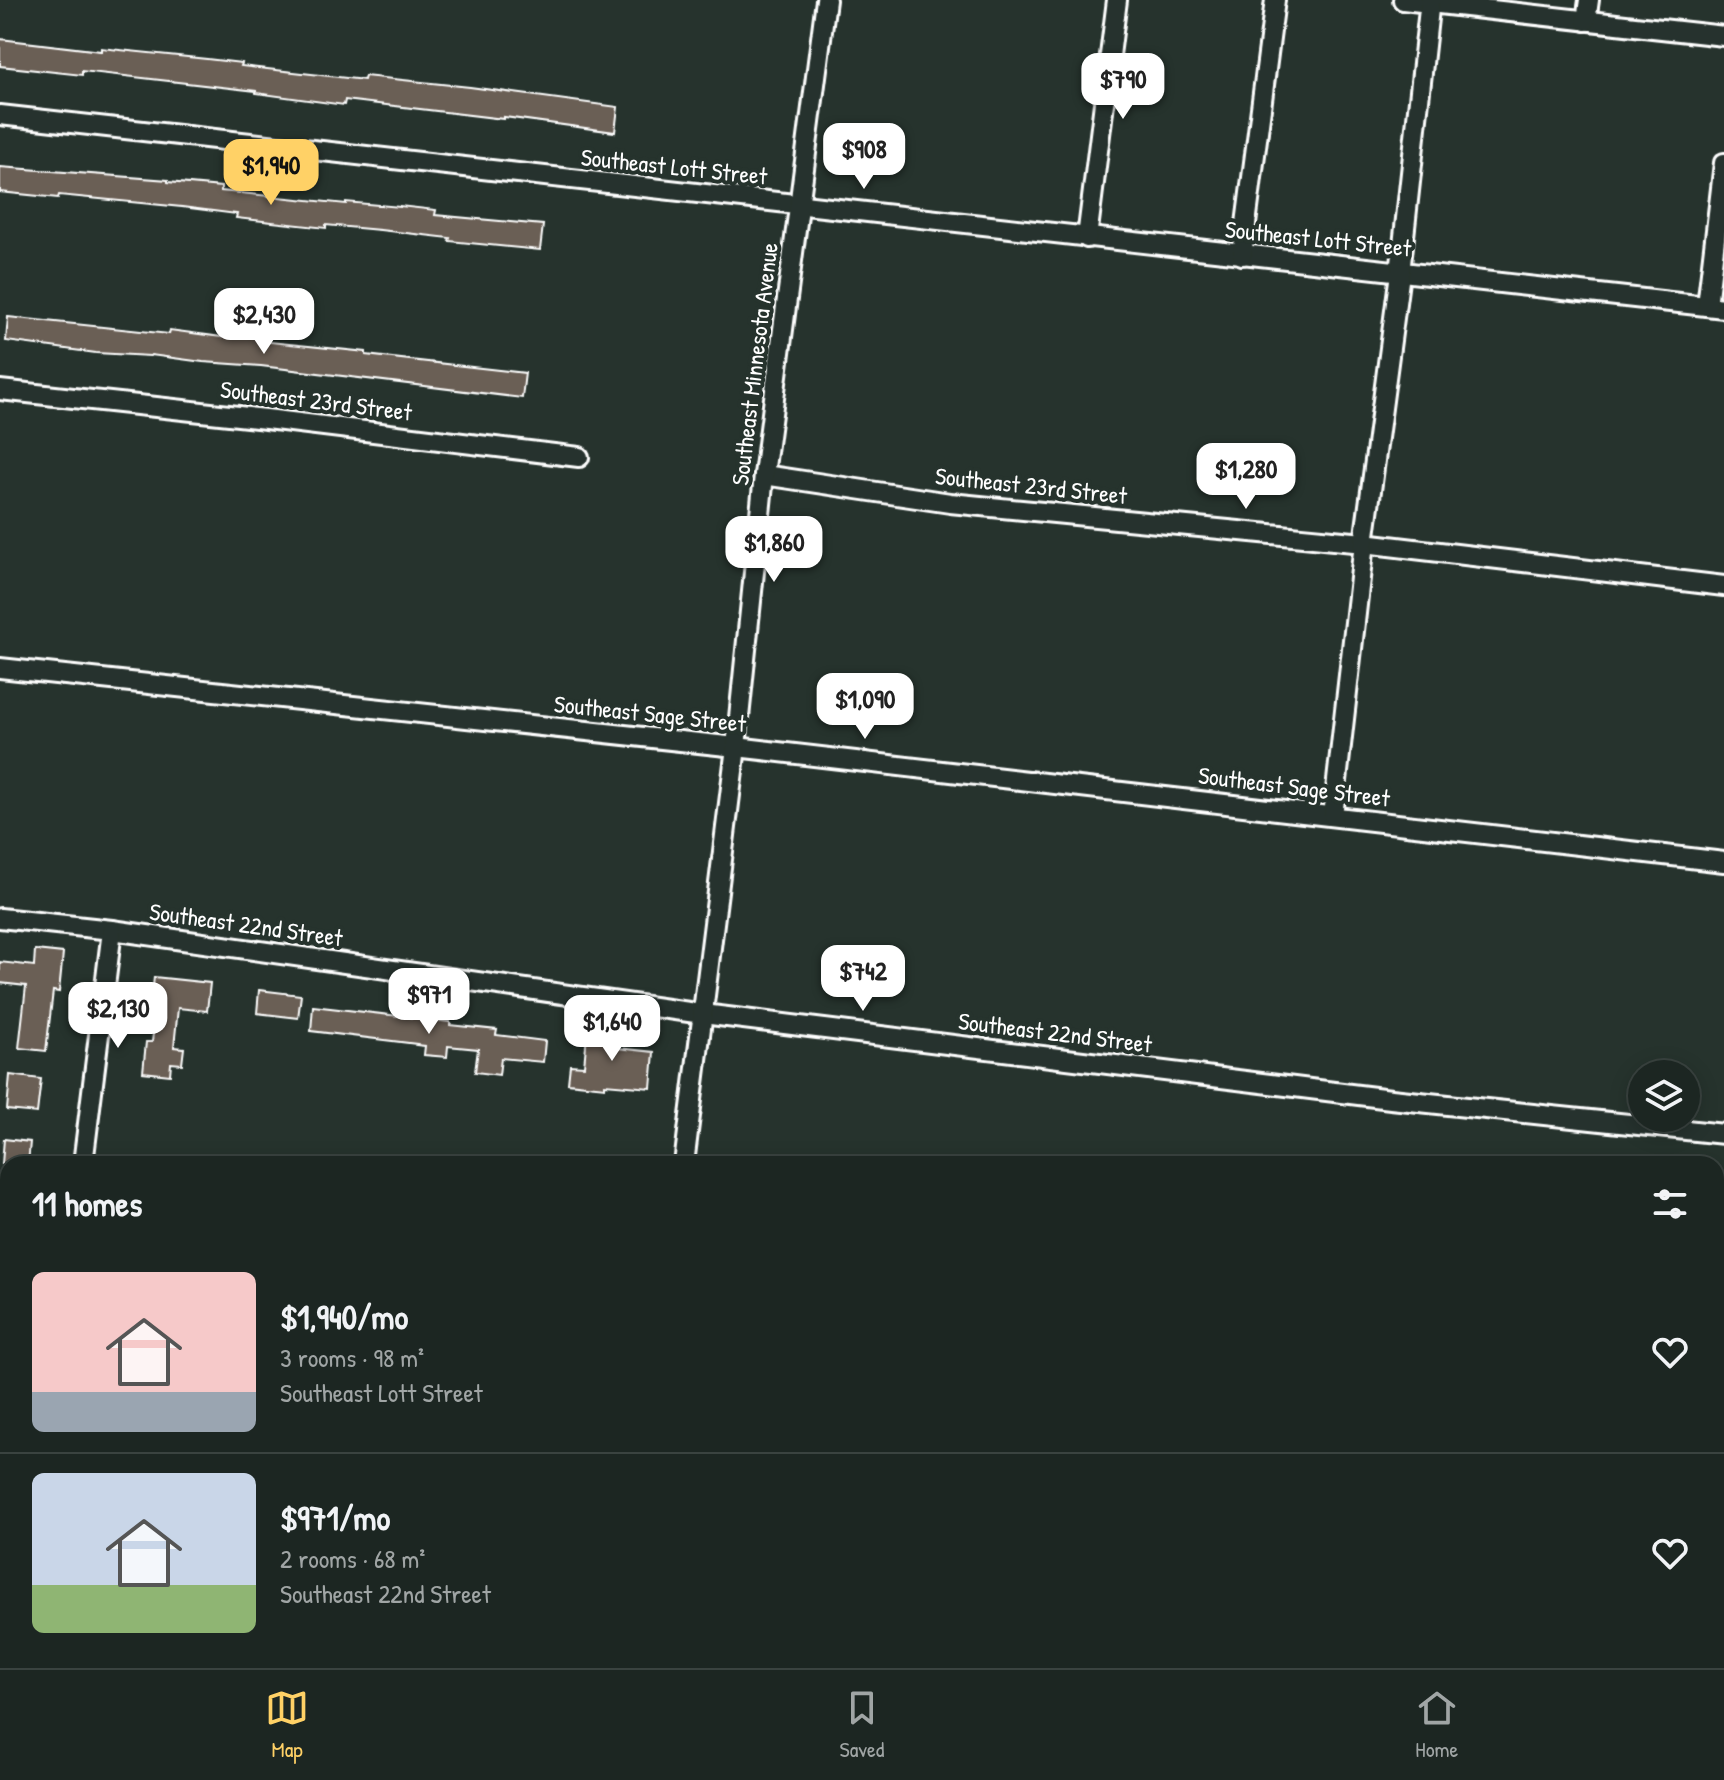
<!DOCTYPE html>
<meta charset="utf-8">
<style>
body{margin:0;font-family:"Patrick Hand",sans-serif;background:#252e2a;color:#f1f3f6;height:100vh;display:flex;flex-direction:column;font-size:30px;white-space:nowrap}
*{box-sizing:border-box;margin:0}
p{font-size:26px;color:#a0a5a5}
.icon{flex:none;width:44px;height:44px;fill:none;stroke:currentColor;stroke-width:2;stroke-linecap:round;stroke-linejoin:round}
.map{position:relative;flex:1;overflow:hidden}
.side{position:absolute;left:0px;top:1156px;width:1724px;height:512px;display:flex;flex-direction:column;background:#1c2622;border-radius:24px 24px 0 0;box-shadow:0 4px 20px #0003,0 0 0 2px #3a4340}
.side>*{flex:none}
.buttons{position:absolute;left:1628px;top:1060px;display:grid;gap:16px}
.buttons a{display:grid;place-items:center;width:72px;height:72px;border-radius:50%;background:#1c2622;box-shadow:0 4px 20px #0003,0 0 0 2px #3a4340;font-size:40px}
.price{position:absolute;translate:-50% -68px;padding:0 18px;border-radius:16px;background:#fff;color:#222;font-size:26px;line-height:52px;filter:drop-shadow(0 2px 4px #0008)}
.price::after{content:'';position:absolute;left:50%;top:48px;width:24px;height:18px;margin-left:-12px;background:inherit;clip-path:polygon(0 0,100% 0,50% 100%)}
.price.current{background:#ffd166;color:#111}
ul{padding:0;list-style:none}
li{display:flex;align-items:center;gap:24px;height:200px;padding:0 32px}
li+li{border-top:2px solid #3a4340}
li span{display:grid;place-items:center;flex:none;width:224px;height:160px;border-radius:12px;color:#555}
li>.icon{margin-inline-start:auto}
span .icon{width:96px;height:96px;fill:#fffc;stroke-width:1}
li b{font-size:34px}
h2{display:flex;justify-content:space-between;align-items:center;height:96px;padding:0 32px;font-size:34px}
.tab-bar{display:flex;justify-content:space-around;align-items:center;height:112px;border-top:2px solid #3a4340;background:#1c2622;font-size:22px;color:#a0a5a5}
.tab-bar a{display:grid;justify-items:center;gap:4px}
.tab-bar .current{color:#ffd166}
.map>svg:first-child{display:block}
</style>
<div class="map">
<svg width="1724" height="1668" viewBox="0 0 1724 1668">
<defs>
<pattern id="park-crowns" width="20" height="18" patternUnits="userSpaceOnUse" patternTransform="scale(2)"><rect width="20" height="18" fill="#637052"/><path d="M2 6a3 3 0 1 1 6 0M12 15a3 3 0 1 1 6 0" fill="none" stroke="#7a856c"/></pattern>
</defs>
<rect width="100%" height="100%" fill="#26332d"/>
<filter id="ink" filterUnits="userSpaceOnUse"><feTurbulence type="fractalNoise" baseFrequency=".0125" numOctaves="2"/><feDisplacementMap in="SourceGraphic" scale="16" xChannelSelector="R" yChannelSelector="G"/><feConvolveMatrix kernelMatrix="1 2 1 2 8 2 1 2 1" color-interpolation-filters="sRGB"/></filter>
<g filter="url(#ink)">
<polygon fill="url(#park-crowns)" stroke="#b1b8a8" stroke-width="2" points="450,1660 1169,1660 1252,1668 449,1668"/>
<g fill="#6a5f54" stroke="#fff" stroke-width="2">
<polygon points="0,39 101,51 101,48 207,59 242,63 241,66 364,80 365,76 470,87 618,107 615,132 504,117 504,119 345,100 344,105 256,93 256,91 82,71 82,75 0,66"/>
<polygon points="0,167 168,180 168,182 221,187 221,191 346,204 346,202 400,207 400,206 436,210 435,215 543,225 540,250 449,241 450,238 380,230 326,225 326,228 236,218 237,214 182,207 59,195 58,198 0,192"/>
<polygon points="8,317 169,334 170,330 222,337 222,334 261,338 260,341 366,352 366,355 525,373 522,398 261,366 203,362 151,355 150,356 96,353 6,341"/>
<polygon points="35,950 63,953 59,992 53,991 46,1051 19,1048 26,986 0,983 0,962 34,966"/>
<polygon points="154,977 210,983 207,1011 178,1008 174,1047 184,1048 182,1064 171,1063 170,1075 143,1072 146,1042 152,1042 156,1006 151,1005"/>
<polygon points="259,990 301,995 298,1018 257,1013"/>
<polygon points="313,1006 450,1022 450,1025 497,1030 496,1035 545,1041 543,1062 501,1058 499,1075 475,1072 478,1049 448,1046 447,1057 424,1055 425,1046 416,1045 417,1044 311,1031"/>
<polygon points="588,1024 611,1027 609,1047 654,1052 651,1088 605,1084 605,1087 568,1083 570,1065 584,1066"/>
<polygon points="10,1075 41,1079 37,1113 7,1110"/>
<polygon points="4,1139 30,1142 28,1164 2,1164"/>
</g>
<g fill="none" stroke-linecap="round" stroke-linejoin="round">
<defs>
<g id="minor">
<polyline points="1403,0 1724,36"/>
<polyline points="1586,21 1589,0"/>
<polyline points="0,115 1724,308"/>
<polyline points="1087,238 1117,0"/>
<polyline points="1242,255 1275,0"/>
<polyline points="1707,306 1724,163"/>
<polyline points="0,390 266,419 579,457"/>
<polyline points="764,475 950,503 1364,543 1724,586"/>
<polyline points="0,668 736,747 1724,862"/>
<polyline points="1333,816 1364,543 1400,273 1430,0"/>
<polyline points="0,918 112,930 703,1014 1391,1099 1724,1134"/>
<polyline points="83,1164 112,930"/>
<polyline points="684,1164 736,747 764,475 826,0"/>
<polyline points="1716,1405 1724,1406"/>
<polyline points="786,1660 793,1668"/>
<polyline points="17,1668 18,1660"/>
<polyline points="440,1668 441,1660"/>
</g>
<g id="major">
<polyline points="0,1517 8,1517"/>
<polyline points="1436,1660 1517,1668"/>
</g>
</defs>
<use href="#minor" stroke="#fff" stroke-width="24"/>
<use href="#major" stroke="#fff" stroke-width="28"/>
<g stroke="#fff" stroke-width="3" stroke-dasharray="8 6" stroke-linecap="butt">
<polyline points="0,1489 8,1490"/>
<polyline points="1716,1654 1724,1655"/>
</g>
<use href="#minor" stroke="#26332d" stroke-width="18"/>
<use href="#major" stroke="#716e59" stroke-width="22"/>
</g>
</g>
<g text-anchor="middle" stroke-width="8" stroke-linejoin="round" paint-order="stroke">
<g font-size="24" fill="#fff" stroke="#26332d">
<text transform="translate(674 167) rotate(6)" y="8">Southeast Lott Street</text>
<text transform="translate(1318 239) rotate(6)" y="8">Southeast Lott Street</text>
<text transform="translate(755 364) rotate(-83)" y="8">Southeast Minnesota Avenue</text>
<text transform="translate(316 401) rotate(7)" y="8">Southeast 23rd Street</text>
<text transform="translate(1031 486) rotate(6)" y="8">Southeast 23rd Street</text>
<text transform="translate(650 714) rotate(6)" y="8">Southeast Sage Street</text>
<text transform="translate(1294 787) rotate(7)" y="8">Southeast Sage Street</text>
<text transform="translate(246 925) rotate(8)" y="8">Southeast 22nd Street</text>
<text transform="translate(1055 1033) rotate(7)" y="8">Southeast 22nd Street</text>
</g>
</g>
</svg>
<div class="buttons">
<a><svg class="icon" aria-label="layers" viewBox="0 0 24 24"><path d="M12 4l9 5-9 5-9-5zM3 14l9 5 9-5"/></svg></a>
</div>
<b class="price" style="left:1123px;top:121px">$790</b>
<b class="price" style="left:864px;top:191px">$908</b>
<b class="price current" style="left:271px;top:207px">$1,940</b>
<b class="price" style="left:264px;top:356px">$2,430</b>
<b class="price" style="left:1246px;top:511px">$1,280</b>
<b class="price" style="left:774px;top:584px">$1,860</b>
<b class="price" style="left:865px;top:741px">$1,090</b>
<b class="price" style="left:863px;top:1013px">$742</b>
<b class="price" style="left:429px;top:1036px">$971</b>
<b class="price" style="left:118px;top:1050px">$2,130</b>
<b class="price" style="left:612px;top:1063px">$1,640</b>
<section class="side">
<h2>11 homes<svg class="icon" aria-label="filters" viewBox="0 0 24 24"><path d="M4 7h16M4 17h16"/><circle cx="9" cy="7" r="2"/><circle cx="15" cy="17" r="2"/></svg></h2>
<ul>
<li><span style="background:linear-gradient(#f6c9c9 75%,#9aa5b1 0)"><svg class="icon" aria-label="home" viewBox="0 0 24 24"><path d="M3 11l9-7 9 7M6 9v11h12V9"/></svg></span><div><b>$1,940/mo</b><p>3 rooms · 98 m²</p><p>Southeast Lott Street</p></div><svg class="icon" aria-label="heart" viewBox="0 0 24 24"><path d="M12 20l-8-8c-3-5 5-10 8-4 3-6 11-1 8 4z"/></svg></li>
<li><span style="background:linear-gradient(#c9d6e8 70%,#8fb573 0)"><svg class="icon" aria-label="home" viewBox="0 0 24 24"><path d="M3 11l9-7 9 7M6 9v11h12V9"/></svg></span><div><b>$971/mo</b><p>2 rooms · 68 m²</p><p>Southeast 22nd Street</p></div><svg class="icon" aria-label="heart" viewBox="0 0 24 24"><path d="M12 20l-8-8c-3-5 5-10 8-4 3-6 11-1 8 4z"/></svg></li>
</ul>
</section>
</div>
<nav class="tab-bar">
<a class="current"><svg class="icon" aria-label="map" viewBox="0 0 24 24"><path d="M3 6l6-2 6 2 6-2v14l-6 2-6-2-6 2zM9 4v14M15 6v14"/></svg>Map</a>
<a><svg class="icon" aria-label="saved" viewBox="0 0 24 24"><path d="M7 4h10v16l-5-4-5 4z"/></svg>Saved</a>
<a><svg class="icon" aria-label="home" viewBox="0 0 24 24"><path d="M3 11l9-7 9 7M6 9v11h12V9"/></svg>Home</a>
</nav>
